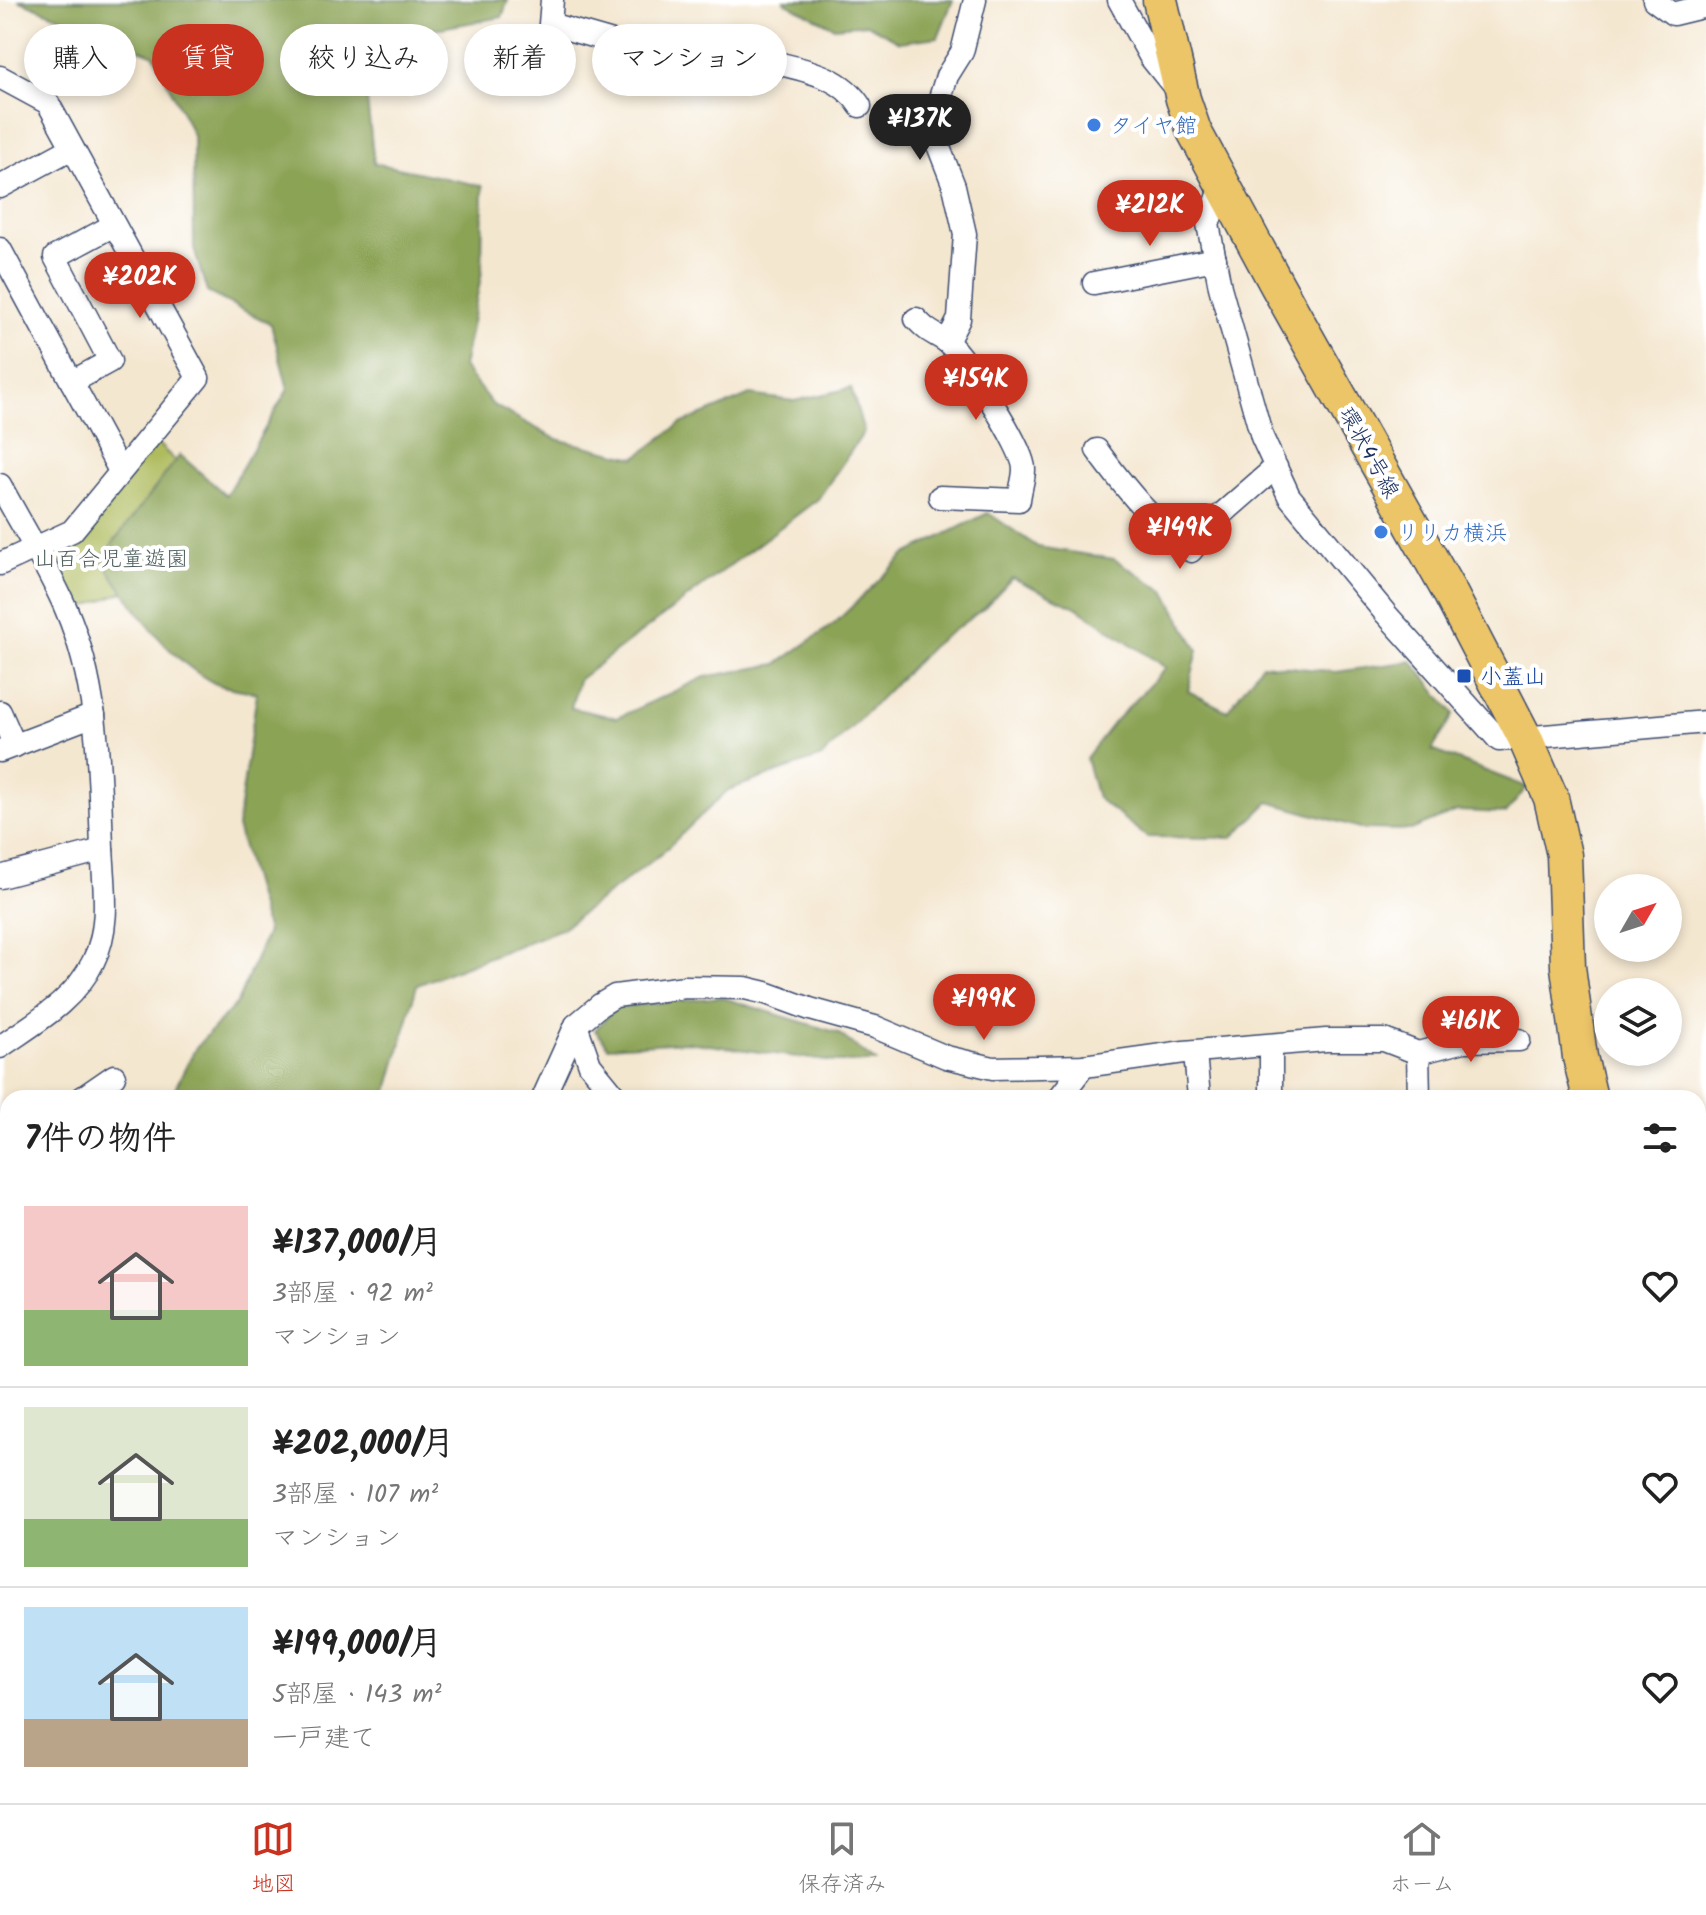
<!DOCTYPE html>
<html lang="ja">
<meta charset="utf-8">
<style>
body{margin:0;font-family:Kalam,"Klee One",sans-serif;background:#f2f2f2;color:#222;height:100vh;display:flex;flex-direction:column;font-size:30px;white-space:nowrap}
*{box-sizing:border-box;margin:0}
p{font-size:26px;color:#767676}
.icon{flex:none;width:44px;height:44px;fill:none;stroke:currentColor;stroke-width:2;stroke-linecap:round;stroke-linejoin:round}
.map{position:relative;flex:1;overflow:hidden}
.sheet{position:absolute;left:0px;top:1090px;width:1706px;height:714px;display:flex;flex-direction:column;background:#fff;border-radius:24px 24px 0 0;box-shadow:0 4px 12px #0003}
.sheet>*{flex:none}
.top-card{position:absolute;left:24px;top:24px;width:800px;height:72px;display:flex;gap:16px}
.needle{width:52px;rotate:51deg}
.buttons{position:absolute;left:1594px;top:874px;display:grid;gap:16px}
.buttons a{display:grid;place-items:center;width:88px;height:88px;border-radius:50%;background:#fff;box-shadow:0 4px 12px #0003;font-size:40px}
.price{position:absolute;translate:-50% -68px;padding:0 18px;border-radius:28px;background:#c8321e;color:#fff;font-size:26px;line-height:52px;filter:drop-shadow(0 2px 4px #0008)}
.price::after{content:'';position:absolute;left:50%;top:48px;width:24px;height:18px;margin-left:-12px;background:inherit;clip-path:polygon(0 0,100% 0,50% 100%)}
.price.active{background:#222;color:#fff}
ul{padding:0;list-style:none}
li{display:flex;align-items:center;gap:24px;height:200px;padding:0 24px}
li+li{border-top:2px solid #e0e0e0}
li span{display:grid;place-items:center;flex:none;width:224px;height:160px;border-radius:0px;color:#555}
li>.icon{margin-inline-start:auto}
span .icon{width:96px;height:96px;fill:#fffc;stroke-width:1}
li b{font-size:34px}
h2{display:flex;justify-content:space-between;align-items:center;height:96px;padding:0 24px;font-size:34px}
.tag{padding:0 28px;border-radius:36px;background:#fff;box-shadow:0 4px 12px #0003;font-size:28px;line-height:72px}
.tag.active{background:#c8321e;color:#fff}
.dock{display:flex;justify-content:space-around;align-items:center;height:112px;border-top:2px solid #e0e0e0;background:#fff;font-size:22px;color:#767676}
.dock a{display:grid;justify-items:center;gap:4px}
.dock .active{color:#c8321e}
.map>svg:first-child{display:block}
</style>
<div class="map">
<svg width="1706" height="1803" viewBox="0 0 1706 1803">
<rect width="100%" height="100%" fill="#fff"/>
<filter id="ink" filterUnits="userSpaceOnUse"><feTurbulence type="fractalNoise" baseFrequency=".0125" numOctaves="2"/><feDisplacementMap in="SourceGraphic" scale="16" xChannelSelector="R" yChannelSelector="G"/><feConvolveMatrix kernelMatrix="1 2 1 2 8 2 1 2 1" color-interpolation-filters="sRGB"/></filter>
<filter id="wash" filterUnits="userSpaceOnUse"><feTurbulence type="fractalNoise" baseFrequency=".006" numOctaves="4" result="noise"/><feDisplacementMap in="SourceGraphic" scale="32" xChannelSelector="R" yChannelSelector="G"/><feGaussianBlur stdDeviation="1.8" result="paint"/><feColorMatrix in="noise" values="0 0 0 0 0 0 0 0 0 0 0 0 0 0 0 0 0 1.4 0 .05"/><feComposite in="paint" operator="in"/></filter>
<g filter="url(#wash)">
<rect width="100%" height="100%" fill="#f4e7d0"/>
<polygon fill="#afbb5d" stroke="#65755e" stroke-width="2" points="157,443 187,472 139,586 74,611 50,551"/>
<g fill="#8ba354" stroke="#536959" stroke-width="2">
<path d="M18,0H508L502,17L390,37L361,47L374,163L483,186L482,272L463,367L493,405L556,439L635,458L680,424L750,395L794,401L851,388L864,432L818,499L578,680L571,708L617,718L705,677L777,664L835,623L906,554L988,513L1038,547L1114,559L1165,591L1198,650L1188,691L1227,711L1262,664L1336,672L1412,661L1454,714L1432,750L1527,787L1506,813L1457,811L1411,830L1364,829L1269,802L1232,838L1147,837L1097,798L1086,758L1115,721L1166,668L1078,608L1012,578L983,609L933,645L822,757L728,790L661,854L561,929L417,985L386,1098H170L196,1047L237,1003L267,932L237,827L257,693C244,689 227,689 214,683C163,656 133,604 101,559L180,455L226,495L288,389L271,324L207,292L194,249L193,135L154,55Z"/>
<polygon points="784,0 953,0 938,37 900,42 867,24 834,27 784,2"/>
<polygon points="720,997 838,1033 876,1062 834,1062 687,1042 608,1047 595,1030 616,1007"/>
<polygon points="8,1572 8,1796 189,1796 182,1803 0,1803 0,1592"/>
</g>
<g fill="#42b2b8" stroke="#2e708b" stroke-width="2">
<polygon points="1706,1708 1706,1775 1698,1779 1698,1711"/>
<polygon points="1507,1796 1657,1796 1641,1803 1492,1803"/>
</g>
</g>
<g filter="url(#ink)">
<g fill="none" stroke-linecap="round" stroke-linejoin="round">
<defs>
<g id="minor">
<path d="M552,0L550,24L735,77L766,60C800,70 839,73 860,106"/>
<polyline points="1119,0 1151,58 1175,88"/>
<polyline points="1654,0 1673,14 1706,6"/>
<polyline points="0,77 48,103 198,378 72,531 0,564"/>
<polyline points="0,187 72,148"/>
<polyline points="1222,187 1208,224 1220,287 1262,437 1289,496 1386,614 1499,740 1706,722"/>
<polyline points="0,249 120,471"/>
<polyline points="1094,283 1215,259"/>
<path d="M916,319C929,333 932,332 946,341C963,354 1024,448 1024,469C1024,479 1020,490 1019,500L940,497"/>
<polyline points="947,342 959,319 965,234 954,186 936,140 936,111 947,76 962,52 975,0"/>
<polyline points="72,382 110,361 55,257 114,225"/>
<path d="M1097,450C1125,488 1153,523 1191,551L1214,521L1276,467"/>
<path d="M0,485C22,526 48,567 66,609C99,686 99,766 102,848C104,886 111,927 93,962C74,1002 34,1023 0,1047"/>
<polyline points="0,712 15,746"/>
<polyline points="0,751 94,715"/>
<polyline points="0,877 102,850"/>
<polyline points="576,1025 590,1065 617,1098"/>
<polyline points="1195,1052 1199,1098"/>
<polyline points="1418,1053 1419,1098"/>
<polyline points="82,1098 114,1076"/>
<polyline points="543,1098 576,1025 600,1005 615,996 685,987 745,988 766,993 810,1009 875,1027 946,1057 993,1068 1084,1066 1184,1052 1326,1040 1384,1040 1418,1053 1464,1041 1519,1040"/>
<polyline points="1059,1098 1084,1066"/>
<polyline points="1271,1098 1271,1046"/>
<polyline points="1698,1152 1706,1146"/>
<polyline points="0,1240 8,1216"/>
<polyline points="1698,1276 1706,1267"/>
<polyline points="1698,1468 1706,1460"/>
<polyline points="403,1796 411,1803"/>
<polyline points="693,1796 695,1803"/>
<polyline points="1034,1796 1036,1803"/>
<polyline points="1393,1796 1395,1803"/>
<polyline points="429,1803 439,1796"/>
<polyline points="854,1803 877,1796"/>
<polyline points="1157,1803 1158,1796"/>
<polyline points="1330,1803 1338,1796"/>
</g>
<g id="secondary">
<polyline points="1698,1668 1706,1664"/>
<polyline points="1431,1803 1445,1796"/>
</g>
<g id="primary">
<polyline points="1160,0 1183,99 1194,131 1277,285 1450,593 1525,738 1551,798 1564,855 1568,967 1580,1057 1590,1098"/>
<polyline points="1698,1294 1706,1303"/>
<polyline points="1698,1343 1706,1360"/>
<polyline points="1698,1416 1706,1439"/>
</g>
</defs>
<use href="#minor" stroke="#3c4b6f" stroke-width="25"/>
<use href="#secondary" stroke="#3c4b6f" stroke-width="35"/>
<use href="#primary" stroke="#3c4b6f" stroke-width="37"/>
<use href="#minor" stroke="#fff" stroke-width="22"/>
<use href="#secondary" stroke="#f7e8c3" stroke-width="32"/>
<use href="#primary" stroke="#ecc569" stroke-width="34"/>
</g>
</g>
<g fill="#3f7fe0" stroke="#fff" stroke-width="3">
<circle cx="1094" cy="125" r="8"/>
<circle cx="1381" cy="532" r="8"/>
</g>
<rect fill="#1a4fb4" stroke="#fff" stroke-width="3" x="1456" y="668" width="16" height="16" rx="4"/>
<g text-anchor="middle" stroke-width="8" stroke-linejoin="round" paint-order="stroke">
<g font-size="22" fill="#366cbe" stroke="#fff" text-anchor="start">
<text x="1110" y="133">タイヤ館</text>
<text x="1397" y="540">リリカ横浜</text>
</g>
<g font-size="22" fill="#1b2f5e" stroke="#fff">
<text transform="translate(1370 452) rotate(61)" y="8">環状4号線</text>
</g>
<g font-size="22" fill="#4f605e" stroke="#fff">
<text x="111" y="566">山百合児童遊園</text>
</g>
<g font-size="22" fill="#164399" stroke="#fff" text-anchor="start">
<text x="1480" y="684">小蓋山</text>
</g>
</g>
</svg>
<div class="buttons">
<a><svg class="needle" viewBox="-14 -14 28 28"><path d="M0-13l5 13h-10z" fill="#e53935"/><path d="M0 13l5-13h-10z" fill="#767676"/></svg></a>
<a><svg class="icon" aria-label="layers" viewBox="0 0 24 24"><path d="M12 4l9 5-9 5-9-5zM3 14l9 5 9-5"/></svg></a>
</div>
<b class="price active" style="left:920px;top:162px">¥137K</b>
<b class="price" style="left:1150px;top:248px">¥212K</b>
<b class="price" style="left:140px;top:320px">¥202K</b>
<b class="price" style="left:976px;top:422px">¥154K</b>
<b class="price" style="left:1180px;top:571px">¥149K</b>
<b class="price" style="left:984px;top:1042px">¥199K</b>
<b class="price" style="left:1471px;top:1064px">¥161K</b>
<div class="top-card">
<a class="tag">購入</a>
<a class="tag active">賃貸</a>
<a class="tag">絞り込み</a>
<a class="tag">新着</a>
<a class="tag">マンション</a>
</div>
<section class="sheet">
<h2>7件の物件<svg class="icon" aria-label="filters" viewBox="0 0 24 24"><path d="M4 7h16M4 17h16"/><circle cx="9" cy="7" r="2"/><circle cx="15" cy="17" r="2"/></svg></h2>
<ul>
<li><span style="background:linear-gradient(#f6c9c9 65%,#8fb573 0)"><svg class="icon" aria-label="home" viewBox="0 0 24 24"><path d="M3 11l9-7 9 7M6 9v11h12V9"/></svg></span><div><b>¥137,000/月</b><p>3部屋 · 92 m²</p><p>マンション</p></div><svg class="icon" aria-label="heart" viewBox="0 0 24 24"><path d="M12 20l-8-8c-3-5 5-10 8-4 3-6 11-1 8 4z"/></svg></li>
<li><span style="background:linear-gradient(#dfe7d0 70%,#8fb573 0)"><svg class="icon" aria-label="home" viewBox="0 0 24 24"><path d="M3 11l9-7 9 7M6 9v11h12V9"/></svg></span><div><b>¥202,000/月</b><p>3部屋 · 107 m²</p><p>マンション</p></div><svg class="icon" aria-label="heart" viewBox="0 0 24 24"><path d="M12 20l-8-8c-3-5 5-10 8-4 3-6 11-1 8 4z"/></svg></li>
<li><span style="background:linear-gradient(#bfe0f5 70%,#b9a48a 0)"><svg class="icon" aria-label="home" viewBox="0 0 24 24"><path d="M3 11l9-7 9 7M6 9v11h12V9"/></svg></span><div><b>¥199,000/月</b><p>5部屋 · 143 m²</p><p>一戸建て</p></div><svg class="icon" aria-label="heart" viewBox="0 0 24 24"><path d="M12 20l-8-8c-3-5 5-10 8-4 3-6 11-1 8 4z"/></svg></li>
</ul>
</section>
</div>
<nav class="dock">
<a class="active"><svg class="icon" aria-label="map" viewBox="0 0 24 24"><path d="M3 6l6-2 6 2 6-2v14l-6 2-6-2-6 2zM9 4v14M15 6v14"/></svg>地図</a>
<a><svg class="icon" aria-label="saved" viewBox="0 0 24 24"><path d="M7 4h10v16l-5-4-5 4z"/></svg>保存済み</a>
<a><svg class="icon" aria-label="home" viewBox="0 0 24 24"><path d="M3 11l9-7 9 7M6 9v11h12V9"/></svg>ホーム</a>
</nav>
